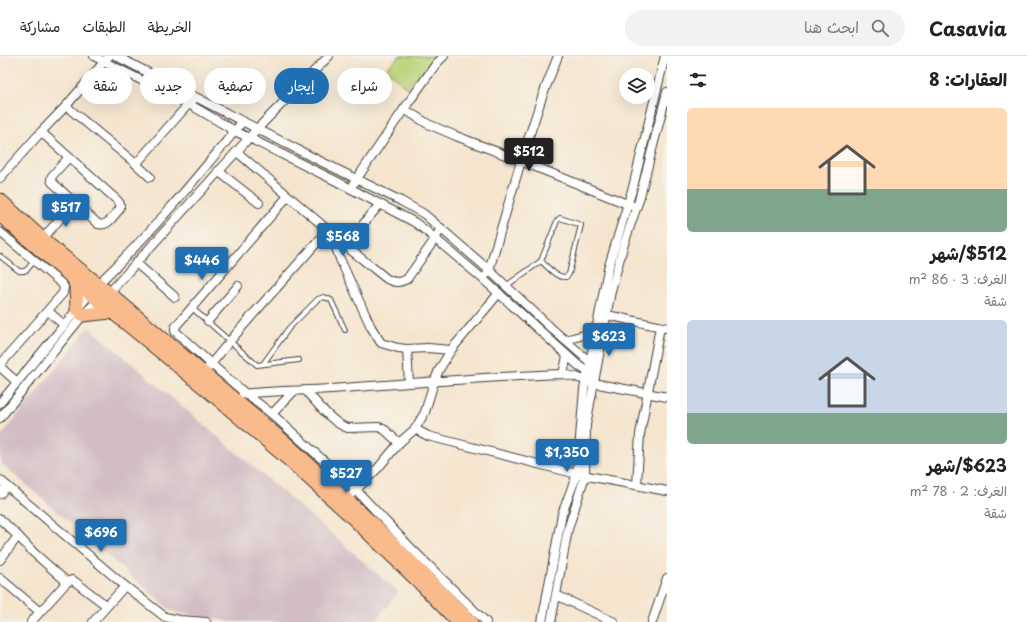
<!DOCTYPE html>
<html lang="ar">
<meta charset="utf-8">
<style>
body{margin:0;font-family:"Playpen Sans","Playpen Sans Arabic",sans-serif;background:#f2f2f2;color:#222;direction:rtl;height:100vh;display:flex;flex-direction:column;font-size:15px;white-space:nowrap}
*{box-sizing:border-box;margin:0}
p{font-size:13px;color:#767676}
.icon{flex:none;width:22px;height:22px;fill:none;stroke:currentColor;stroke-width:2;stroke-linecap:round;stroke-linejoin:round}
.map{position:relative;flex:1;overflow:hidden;direction:ltr}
.sheet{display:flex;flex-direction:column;background:#fff;width:360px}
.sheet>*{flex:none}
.top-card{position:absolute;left:12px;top:12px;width:380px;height:36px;direction:rtl;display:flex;gap:8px}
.fabs{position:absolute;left:619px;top:12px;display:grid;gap:8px}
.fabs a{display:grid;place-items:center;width:36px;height:36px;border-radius:50%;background:#fff;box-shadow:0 4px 16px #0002;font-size:20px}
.price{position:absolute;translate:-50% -34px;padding:0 9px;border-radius:4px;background:#1f6fb2;color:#fff;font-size:13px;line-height:26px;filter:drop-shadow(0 1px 2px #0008)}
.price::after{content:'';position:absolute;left:50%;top:24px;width:12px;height:9px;margin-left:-6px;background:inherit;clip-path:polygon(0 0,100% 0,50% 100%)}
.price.active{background:#222;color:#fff}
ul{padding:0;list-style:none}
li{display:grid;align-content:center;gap:8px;height:212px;padding:0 20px}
li span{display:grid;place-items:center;height:124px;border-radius:6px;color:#555}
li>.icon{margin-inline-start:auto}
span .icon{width:72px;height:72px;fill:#fffc;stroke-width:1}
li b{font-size:17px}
h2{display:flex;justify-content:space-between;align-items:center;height:48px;padding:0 20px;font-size:17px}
.pill{padding:0 14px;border-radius:18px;background:#fff;box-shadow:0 4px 16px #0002;font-size:14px;line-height:36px}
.pill.active{background:#1f6fb2;color:#fff}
header{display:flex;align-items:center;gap:24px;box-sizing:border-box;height:56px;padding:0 20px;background:#fff;border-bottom:1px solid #e0e0e0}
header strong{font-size:19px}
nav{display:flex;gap:22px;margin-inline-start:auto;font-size:14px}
.search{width:280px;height:36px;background:#f2f2f2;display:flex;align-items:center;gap:10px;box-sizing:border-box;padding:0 14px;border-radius:22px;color:#767676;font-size:15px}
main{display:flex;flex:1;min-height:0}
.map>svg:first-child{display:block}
</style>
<header>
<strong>Casavia</strong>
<div class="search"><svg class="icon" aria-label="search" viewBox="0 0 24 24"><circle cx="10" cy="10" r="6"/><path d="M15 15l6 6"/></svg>ابحث هنا</div>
<nav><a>الخريطة</a><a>الطبقات</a><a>مشاركة</a></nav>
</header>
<main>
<section class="sheet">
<h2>العقارات: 8<svg class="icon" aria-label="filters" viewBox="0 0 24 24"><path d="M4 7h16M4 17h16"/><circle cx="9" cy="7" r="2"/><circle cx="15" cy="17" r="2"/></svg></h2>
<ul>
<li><span style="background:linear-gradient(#ffd9b3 65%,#7fa58c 0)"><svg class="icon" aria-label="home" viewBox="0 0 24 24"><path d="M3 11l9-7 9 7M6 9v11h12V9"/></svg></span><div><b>$512/شهر</b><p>الغرف: 3 · 86 m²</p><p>شقة</p></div></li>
<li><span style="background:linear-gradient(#c9d6e8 75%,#7fa58c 0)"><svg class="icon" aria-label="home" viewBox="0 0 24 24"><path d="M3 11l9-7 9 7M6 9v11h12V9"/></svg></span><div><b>$623/شهر</b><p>الغرف: 2 · 78 m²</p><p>شقة</p></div></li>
</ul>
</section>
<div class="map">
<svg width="667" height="566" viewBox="0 0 667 566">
<rect width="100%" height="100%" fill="#f7f3e8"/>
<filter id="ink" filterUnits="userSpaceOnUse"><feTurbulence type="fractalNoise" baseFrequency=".025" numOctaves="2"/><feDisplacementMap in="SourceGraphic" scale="8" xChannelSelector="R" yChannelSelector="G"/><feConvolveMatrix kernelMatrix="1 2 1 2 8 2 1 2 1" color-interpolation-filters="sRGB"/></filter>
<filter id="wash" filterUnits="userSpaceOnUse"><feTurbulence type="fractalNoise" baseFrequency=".012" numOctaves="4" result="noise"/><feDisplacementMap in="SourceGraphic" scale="16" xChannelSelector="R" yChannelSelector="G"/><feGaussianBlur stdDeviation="0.9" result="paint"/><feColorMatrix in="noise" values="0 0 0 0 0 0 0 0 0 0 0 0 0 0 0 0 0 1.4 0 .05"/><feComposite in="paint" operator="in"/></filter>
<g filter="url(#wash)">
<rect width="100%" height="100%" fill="#f5e5cf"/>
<polygon fill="#d2bdc5" points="89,271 325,472 398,536 375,566 231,566 175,556 169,553 0,406 0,381"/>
<polygon fill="#b9d277" stroke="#6a774a" points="399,0 438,0 406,32 386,13"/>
</g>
<g filter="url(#ink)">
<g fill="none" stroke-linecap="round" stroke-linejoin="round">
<defs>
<g id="lane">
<path d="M0,200L19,215C27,217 30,210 34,204"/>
<path d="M506,230L541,205C548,211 556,222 566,221L569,218L581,169L560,162L557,165L541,205"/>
<polyline points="192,252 257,309 299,304"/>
<polyline points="263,308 289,272 318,243 324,241 331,244 345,274"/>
</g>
<g id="street">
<polyline points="94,0 105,6 189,48 235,75 338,126 414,166 425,174 483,223 580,311 595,319"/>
<polyline points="116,0 308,99 401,145 424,158 489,214 551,272 590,306 597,310"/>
<polyline points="66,50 136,108 150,121"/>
<polyline points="404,53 428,68 456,80 521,105 632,150"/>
<path d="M41,76L118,145C121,148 121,150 119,154C113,160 108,171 98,168L52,126L51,123L52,120L69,101"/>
<path d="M237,96L328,174L332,179L387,223C395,227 399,227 407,223L435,183L441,172"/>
<polyline points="136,108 192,44"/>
<polyline points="218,115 259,147"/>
<polyline points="0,122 41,76 66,50 109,0"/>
<polyline points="354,127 404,53 436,8 444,0"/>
<polyline points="288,140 176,270 175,272 175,275 211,308 246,338 272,358 356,434 409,490 486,566"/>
<polyline points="0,176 62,228 64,231 63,237 0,309"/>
<polyline points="332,180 340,203 371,271 381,287 398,292 407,293 428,292 451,294"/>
<polyline points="43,182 74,147"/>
<polyline points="345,190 380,148"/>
<polyline points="136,207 175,241"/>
<polyline points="487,218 489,214 521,105 542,41 558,0"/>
<polyline points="48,255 64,269"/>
<polyline points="607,259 667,272"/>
<polyline points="208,265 238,230"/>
<polyline points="565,284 584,279 597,270 608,213 633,131 665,0"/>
<polyline points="407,293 409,327"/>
<polyline points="0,311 17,326"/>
<path d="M208,312C246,264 288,220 328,174"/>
<polyline points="563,318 567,300"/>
<path d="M306,335C316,346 334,369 348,372L379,371L385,374L399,387L415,373L425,356L434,326L439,314L451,294L462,281L499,237"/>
<path d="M243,338C272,334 302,335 332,333C409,327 486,321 563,318L576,321L593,327L667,341"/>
<path d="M0,347L98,228C151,178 197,121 243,65"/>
<polyline points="272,358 294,335"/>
<polyline points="0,362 83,259 98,244 109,237 257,73 329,0"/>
<polyline points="415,373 428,380 577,418 667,435"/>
<polyline points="0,424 125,530 165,561 180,564 206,566"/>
<polyline points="637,429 640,378 660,271"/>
<polyline points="353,437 379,411 399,387"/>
<polyline points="0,438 7,430"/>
<polyline points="0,463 18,480 0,504"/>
<polyline points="18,480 34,497 67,526"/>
<polyline points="0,522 40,556"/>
<polyline points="556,539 614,566"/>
<polyline points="31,566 67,526 72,524 74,525 107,550 125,530"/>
<polyline points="93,566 107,550"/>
<polyline points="542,566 562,458 577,418 584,333 588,316 597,270"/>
<polyline points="551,566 568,473 585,420 586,369 611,235 623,191 639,144 667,36"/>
<polyline points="652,566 667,522"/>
</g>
<g id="primary">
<polyline points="0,144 48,188 109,237 287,388 374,469 471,566"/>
<polyline points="0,159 105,250 212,338 288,403 353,462 417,524 458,566"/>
<polyline points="74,223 76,231 77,253"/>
<polyline points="83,259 101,257 113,256"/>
</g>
</defs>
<use href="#lane" stroke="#3d3a37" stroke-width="6"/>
<use href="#street" stroke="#3d3a37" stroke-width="10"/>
<use href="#primary" stroke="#3d3a37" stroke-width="15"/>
<use href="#lane" stroke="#fff" stroke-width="4"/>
<use href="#street" stroke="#fff" stroke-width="8"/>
<use href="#primary" stroke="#fabb8c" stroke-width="13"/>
</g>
</g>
</svg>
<div class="fabs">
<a><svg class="icon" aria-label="layers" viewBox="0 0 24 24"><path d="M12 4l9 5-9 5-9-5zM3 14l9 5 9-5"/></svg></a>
</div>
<b class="price active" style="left:529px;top:116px">$512</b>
<b class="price" style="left:66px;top:172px">$517</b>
<b class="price" style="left:343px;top:201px">$568</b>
<b class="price" style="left:202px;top:225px">$446</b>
<b class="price" style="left:609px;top:301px">$623</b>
<b class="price" style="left:567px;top:417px">$1,350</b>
<b class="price" style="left:346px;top:438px">$527</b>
<b class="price" style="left:101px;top:497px">$696</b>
<div class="top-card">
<a class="pill">شراء</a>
<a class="pill active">إيجار</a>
<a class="pill">تصفية</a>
<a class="pill">جديد</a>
<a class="pill">شقة</a>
</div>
</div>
</main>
